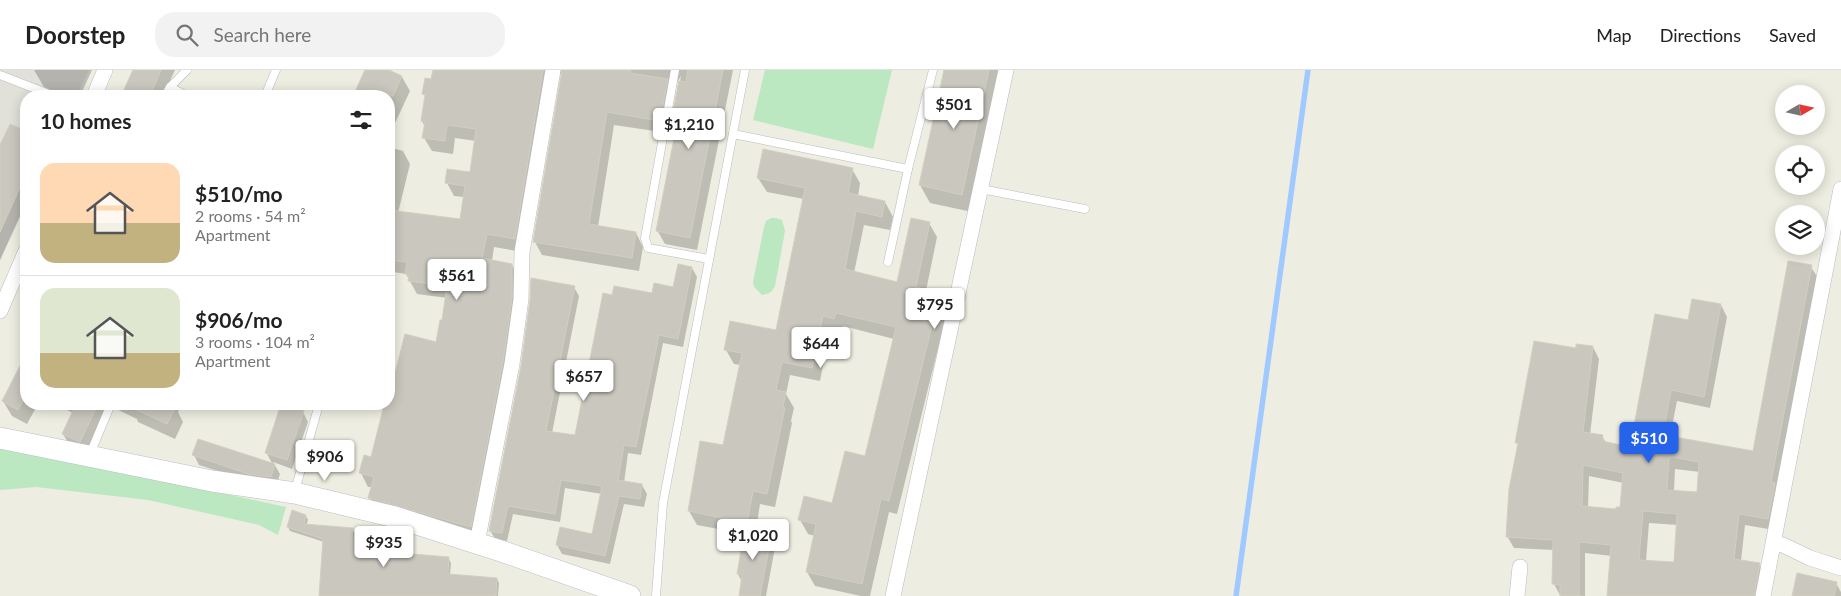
<!DOCTYPE html>
<meta charset="utf-8">
<style>
body{margin:0;font-family:Lato,sans-serif;background:#f2f2f2;color:#222;height:100vh;display:flex;flex-direction:column;font-size:19px;white-space:nowrap}
*{box-sizing:border-box;margin:0}
p{font-size:16px;color:#767676}
.icon{flex:none;width:28px;height:28px;fill:none;stroke:currentColor;stroke-width:2;stroke-linecap:round;stroke-linejoin:round}
.map{position:relative;flex:1;overflow:hidden}
.details{position:absolute;left:20px;top:20px;width:375px;height:320px;display:flex;flex-direction:column;background:#fff;border-radius:20px;box-shadow:0 2px 12px #0003}
.details>*{flex:none}
.needle{width:32px;rotate:81deg}
.fabs{position:absolute;left:1775px;top:15px;display:grid;gap:10px}
.fabs a{display:grid;place-items:center;width:50px;height:50px;border-radius:50%;background:#fff;box-shadow:0 2px 12px #0003;font-size:25px}
.price{position:absolute;translate:-50% -42px;padding:0 11px;border-radius:5px;background:#fff;color:#222;font-size:16px;line-height:32px;filter:drop-shadow(0 1px 2px #0008)}
.price::after{content:'';position:absolute;left:50%;top:30px;width:15px;height:11px;margin-left:-8px;background:inherit;clip-path:polygon(0 0,100% 0,50% 100%)}
.price.selected{background:#2563eb;color:#fff}
ul{padding:0;list-style:none}
li{display:flex;align-items:center;gap:15px;height:125px;padding:0 20px}
li+li{border-top:1px solid #e0e0e0}
li span{display:grid;place-items:center;flex:none;width:140px;height:100px;border-radius:15px;color:#555}
li>.icon{margin-inline-start:auto}
span .icon{width:60px;height:60px;fill:#fffc;stroke-width:1}
li b{font-size:21px}
h2{display:flex;justify-content:space-between;align-items:center;height:60px;padding:0 20px;font-size:21px}
header{display:flex;align-items:center;gap:30px;box-sizing:border-box;height:70px;padding:0 25px;background:#fff;border-bottom:1px solid #e0e0e0}
header strong{font-size:24px}
nav{display:flex;gap:28px;margin-inline-start:auto;font-size:18px}
.search{width:350px;height:45px;background:#f2f2f2;display:flex;align-items:center;gap:12px;box-sizing:border-box;padding:0 18px;border-radius:20px;color:#767676;font-size:19px}
.map>svg:first-child{display:block}
</style>
<header>
<strong>Doorstep</strong>
<div class="search"><svg class="icon" aria-label="search" viewBox="0 0 24 24"><circle cx="10" cy="10" r="6"/><path d="M15 15l6 6"/></svg>Search here</div>
<nav><a>Map</a><a>Directions</a><a>Saved</a></nav>
</header>
<div class="map">
<svg width="1841" height="526" viewBox="0 0 1841 526">
<rect width="100%" height="100%" fill="#eeede1"/>
<polygon fill="#e1e0d9" points="0,0 89,0 76,26 26,26 26,135 0,191"/>
<g fill="#bbe8c0">
<polygon points="765,0 892,0 873,79 753,50"/>
<path d="M771,148H776L782,150L785,161L775,216C772,222 769,224 762,225L754,217L753,212L764,157L766,151Z"/>
<polygon points="0,375 286,437 278,465 259,455 148,430 36,417 0,420"/>
</g>
<g fill="#0003" fill-rule="evenodd">
<polygon points="34,0 92,0 80,26 63,26 44,17"/>
<polygon points="134,0 175,0 163,26 123,26"/>
<polygon points="367,0 386,0 402,7 410,21 389,66 389,26 355,26"/>
<polygon points="440,0 733,0 697,180 665,174 657,160 677,60 673,52 681,6 677,13 668,63 614,55 598,157 636,163 643,177 639,201 542,185 535,172 563,4 557,5 522,182 494,177 492,191 512,195 519,209 478,470 377,441 370,428 372,417 368,417 361,403 372,388 385,334 389,334 390,303 396,305 437,273 447,228 417,224 406,204 393,202 389,195 389,77 403,81 410,94 398,143 461,150 464,127 454,126 447,113 471,103 476,71 455,68 453,84 432,81 424,68 425,57 422,51"/>
<polygon points="945,0 1003,0 972,142 930,133 920,115"/>
<polygon points="26,59 26,133 0,190 0,78 25,62"/>
<polygon points="852,99 860,113 858,127 885,132 893,147 890,160 864,155 854,203 898,214 929,153 937,167 926,221 940,224 948,238 897,444 889,442 870,526 861,526 815,516 807,502 815,466 808,464 800,450 833,434 865,387 894,269 843,256 842,262 830,260 820,311 790,305 786,324 794,338 791,351 792,353 775,437 760,434 756,460 771,463 776,472 766,526 740,526 742,512 738,504 745,464 697,455 689,441 701,372 724,377 741,295 734,294 726,280 777,262 804,129 767,122 758,108"/>
<path d="M1811,197L1818,208L1774,460L1745,455L1741,491L1759,494L1766,506L1762,526H1608L1612,486L1585,483V526L1560,525L1554,514V480L1514,478L1507,466L1519,376L1517,373L1577,280L1593,277L1599,289L1590,365L1602,366L1606,373L1631,378L1689,251L1721,235L1727,247L1710,338L1677,331L1670,367L1754,383ZM1675,399L1700,402L1698,423L1674,421ZM1589,406L1624,413L1622,439L1617,440L1588,438ZM1649,453L1678,455L1676,494L1646,491Z"/>
<polygon points="692,198 697,207 683,277 663,273 641,385 628,383 624,413 642,415 647,424 644,437 624,434 610,494 562,484 557,475 593,466 602,424 565,418 560,452 513,444 507,471 495,469 490,460 574,217 579,226 552,363 576,367 613,226 653,225 674,218"/>
<polygon points="26,287 26,334 38,334 27,354 12,346 3,331"/>
<polygon points="55,334 182,334 178,342 183,352 175,369 138,352 137,349 112,337 89,386 72,379 63,364 73,343"/>
<polygon points="303,342 308,352 292,399 273,392 280,404 276,416 255,413 199,395 194,385 273,395 266,382"/>
<polygon points="306,446 308,450 306,456 352,459 355,463 354,469 400,473 403,477 402,485 448,488 451,493 450,505 497,509 499,513 498,526 320,526 324,472 290,461 288,457"/>
<polygon points="1836,513 1841,522 1841,526 1793,526"/>
</g>
<g fill="none" stroke-linecap="round" stroke-linejoin="round">
<polyline stroke="#a0caff" stroke-width="5.5" points="1236,526 1308,0"/>
</g>
<g fill="#c9c7be" stroke="#d3cfbf" fill-rule="evenodd">
<polygon points="133,0 161,0 150,26 121,26"/>
<polygon points="365,0 389,0 402,6 393,26 353,26"/>
<polygon points="433,0 543,0 515,169 487,164 482,188 512,194 512,228 503,292 471,457 368,428 374,407 359,403 364,385 371,387 384,335 389,336 389,302 395,303 405,264 436,272 440,250 442,250 447,216 408,211 409,205 405,204 407,192 389,190 389,140 460,149 465,116 445,113 447,99 470,102 476,59 447,55 445,71 422,68 425,52 421,51 425,25 422,24 425,8 431,9"/>
<polygon points="562,0 631,0 630,3 668,9 660,51 607,42 589,154 636,162 632,188 533,172"/>
<polygon points="688,0 723,0 690,168 656,161 677,53 671,52 679,11 686,12"/>
<polygon points="944,0 989,0 962,125 919,115"/>
<polygon points="10,54 26,61 26,104 0,162 0,75"/>
<polygon points="763,79 853,98 848,123 885,131 882,147 856,141 845,199 897,212 911,148 930,152 916,217 940,223 889,431 881,429 862,514 806,502 816,454 798,450 804,426 832,433 845,381 865,386 896,257 836,243 834,249 823,246 812,298 782,292 776,320 786,322 783,337 785,338 767,424 753,421 747,453 688,441 700,371 723,375 742,283 724,280 730,251 776,260 805,118 757,108"/>
<path d="M1788,191L1812,195L1771,412L1775,413L1768,449L1739,444L1734,489L1760,493L1754,526H1607L1611,475L1579,472V526H1560V515L1552,514L1553,470L1506,467L1509,419L1518,373H1515L1534,271L1576,278V274L1593,276L1583,362L1603,365L1602,371L1630,377L1655,244L1688,250L1692,229L1721,234L1704,327L1671,320L1663,365L1753,381ZM1672,387L1699,392L1697,422L1667,420L1669,388ZM1583,395L1623,403L1620,437H1616V439L1582,436ZM1643,441L1677,444L1674,492L1639,490Z"/>
<polygon points="678,194 692,197 678,269 659,265 636,377 624,375 618,410 642,414 640,429 619,426 605,486 556,475 560,457 592,464 602,416 561,410 555,444 508,436 502,463 489,461 521,296 530,230 531,208 575,216 546,361 575,365 603,223 612,225 614,216 652,223 654,213 673,217"/>
<polygon points="26,284 26,325 18,340 2,331"/>
<polygon points="76,334 98,334 80,372 62,364"/>
<polygon points="124,334 177,334 167,354"/>
<polygon points="281,334 304,341 287,390 265,383"/>
<polygon points="198,369 275,394 271,407 248,404 192,385"/>
<polygon points="292,440 306,445 304,454 353,458 352,468 401,472 400,483 449,487 448,504 497,508 496,526 319,526 323,469 287,457"/>
<polygon points="745,457 772,462 760,526 739,526 742,505 737,504"/>
<polygon points="1797,503 1837,512 1834,526 1792,526"/>
</g>
<g fill="none" stroke-linecap="round" stroke-linejoin="round">
<defs>
<g id="lane">
<polyline points="675,0 645,168 648,178 709,189"/>
<polyline points="0,5 54,26"/>
<polyline points="170,17 187,26"/>
<polyline points="165,26 170,17 187,0"/>
<polyline points="265,26 276,0"/>
<polyline points="733,64 908,99"/>
<polyline points="981,119 1085,139"/>
<polyline points="888,192 908,99 933,0"/>
<polyline points="90,384 111,334"/>
<polyline points="295,421 319,334"/>
<polyline points="656,526 663,433 745,0"/>
</g>
<g id="street">
<polyline points="94,26 105,0"/>
<polyline points="0,241 26,181"/>
<polyline points="477,473 512,294 521,229 522,182 553,0"/>
<polyline points="1774,474 1783,475 1810,488 1841,498"/>
<polyline points="893,526 1006,0"/>
<polyline points="1517,526 1520,497"/>
<polyline points="1763,526 1841,119"/>
</g>
<polyline id="secondary" points="0,368 212,411 295,423 395,447 501,481 630,526"/>
</defs>
<use href="#lane" stroke="#b9bbc1" stroke-width="9"/>
<use href="#street" stroke="#b9bbc1" stroke-width="16"/>
<use href="#secondary" stroke="#bcbec6" stroke-width="22"/>
<use href="#lane" stroke="#fff" stroke-width="8"/>
<use href="#street" stroke="#fff" stroke-width="15"/>
<use href="#secondary" stroke="#fff" stroke-width="21"/>
</g>
</svg>
<div class="fabs">
<a><svg class="needle" viewBox="-14 -14 28 28"><path d="M0-13l5 13h-10z" fill="#e53935"/><path d="M0 13l5-13h-10z" fill="#767676"/></svg></a>
<a><svg class="icon" aria-label="locate" viewBox="0 0 24 24"><circle cx="12" cy="12" r="6"/><path d="M12 2v4M12 18v4M2 12h4M18 12h4"/></svg></a>
<a><svg class="icon" aria-label="layers" viewBox="0 0 24 24"><path d="M12 4l9 5-9 5-9-5zM3 14l9 5 9-5"/></svg></a>
</div>
<b class="price" style="left:954px;top:60px">$501</b>
<b class="price" style="left:689px;top:80px">$1,210</b>
<b class="price" style="left:457px;top:231px">$561</b>
<b class="price" style="left:935px;top:260px">$795</b>
<b class="price" style="left:821px;top:299px">$644</b>
<b class="price" style="left:584px;top:332px">$657</b>
<b class="price selected" style="left:1649px;top:394px">$510</b>
<b class="price" style="left:325px;top:412px">$906</b>
<b class="price" style="left:753px;top:491px">$1,020</b>
<b class="price" style="left:384px;top:498px">$935</b>
<section class="details">
<h2>10 homes<svg class="icon" aria-label="filters" viewBox="0 0 24 24"><path d="M4 7h16M4 17h16"/><circle cx="9" cy="7" r="2"/><circle cx="15" cy="17" r="2"/></svg></h2>
<ul>
<li><span style="background:linear-gradient(#ffd9b3 60%,#c2b280 0)"><svg class="icon" aria-label="home" viewBox="0 0 24 24"><path d="M3 11l9-7 9 7M6 9v11h12V9"/></svg></span><div><b>$510/mo</b><p>2 rooms · 54 m²</p><p>Apartment</p></div></li>
<li><span style="background:linear-gradient(#dfe7d0 65%,#c2b280 0)"><svg class="icon" aria-label="home" viewBox="0 0 24 24"><path d="M3 11l9-7 9 7M6 9v11h12V9"/></svg></span><div><b>$906/mo</b><p>3 rooms · 104 m²</p><p>Apartment</p></div></li>
</ul>
</section>
</div>
